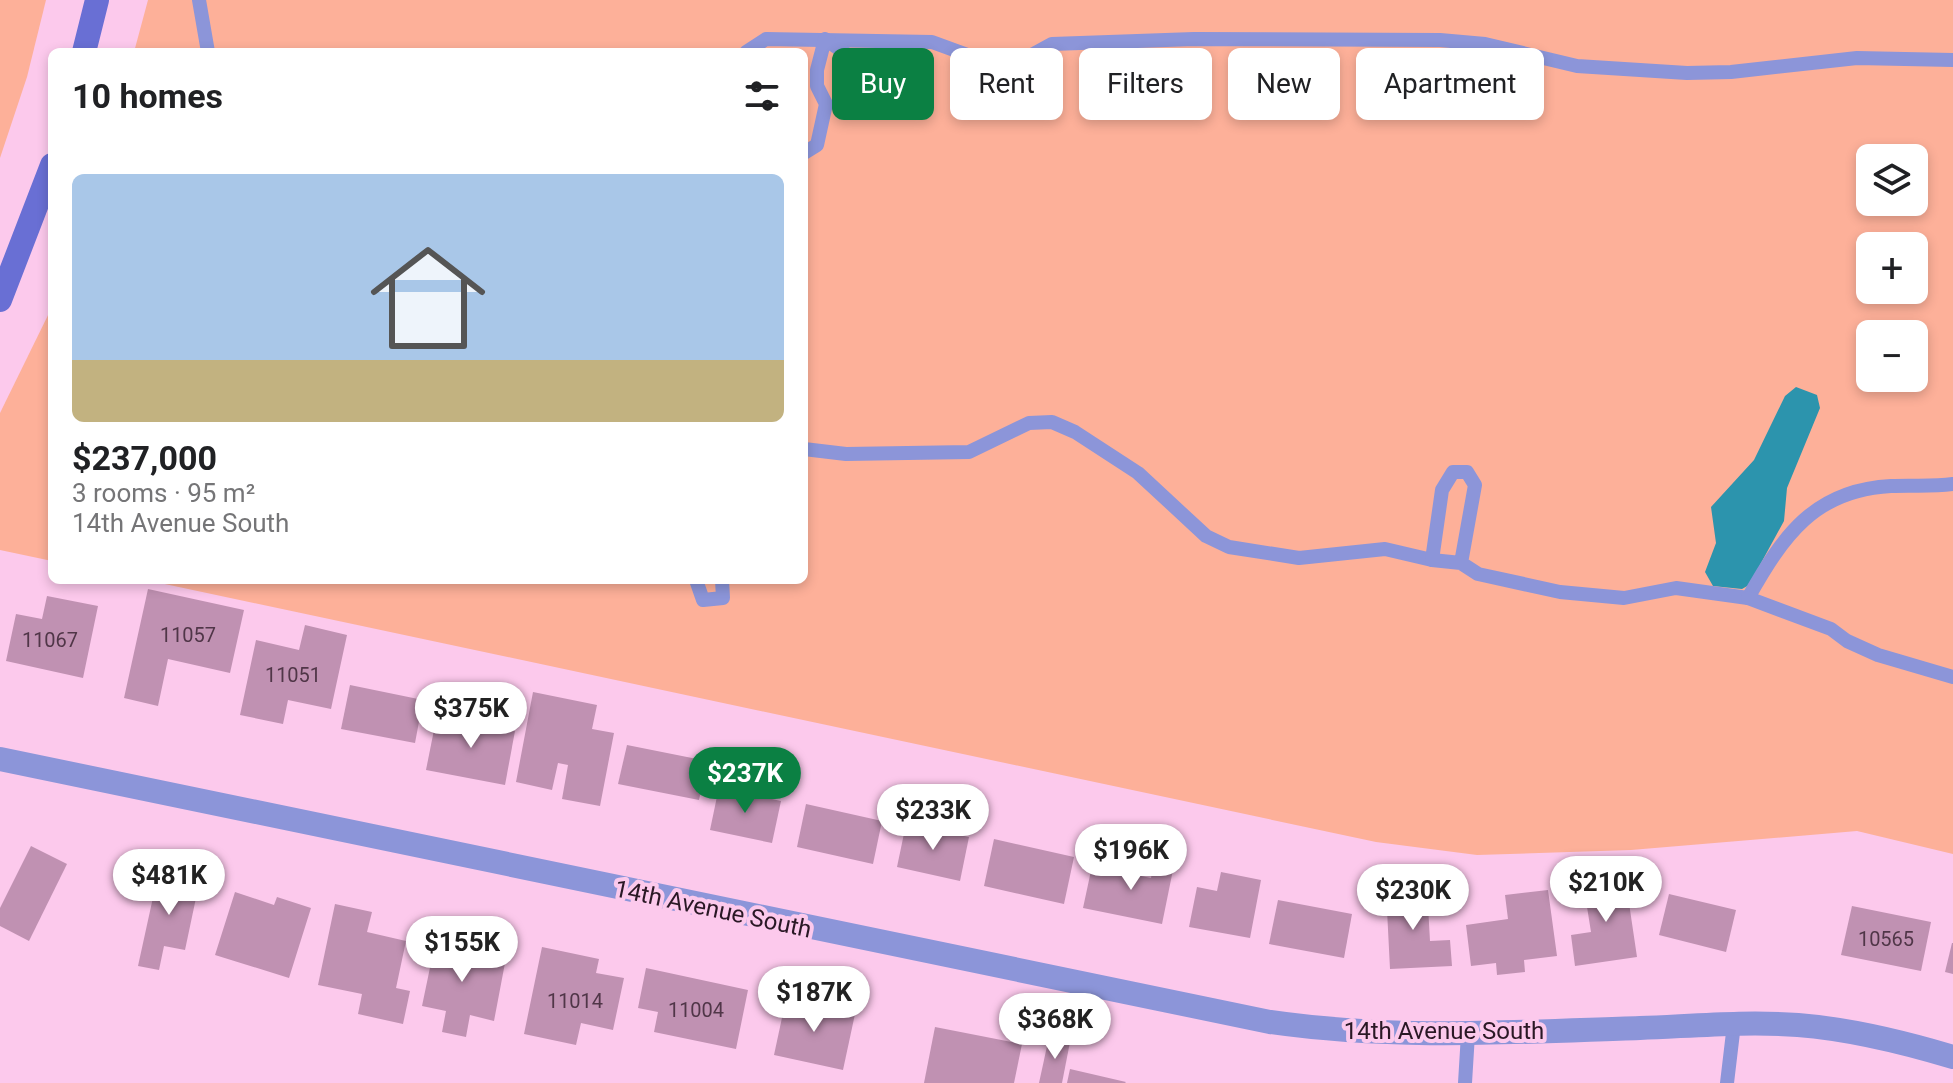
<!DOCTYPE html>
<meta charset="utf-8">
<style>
body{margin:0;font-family:Roboto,sans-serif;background:#f6f6f6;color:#202124;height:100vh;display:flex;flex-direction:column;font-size:30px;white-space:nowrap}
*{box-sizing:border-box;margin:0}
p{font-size:26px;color:#757577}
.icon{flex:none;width:44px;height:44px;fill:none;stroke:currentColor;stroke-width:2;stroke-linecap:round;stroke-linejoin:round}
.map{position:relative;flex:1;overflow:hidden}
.side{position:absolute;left:48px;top:48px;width:760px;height:536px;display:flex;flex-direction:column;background:#fff;border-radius:12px;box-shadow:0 4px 12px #0003}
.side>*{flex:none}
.guide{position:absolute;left:832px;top:48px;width:760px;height:72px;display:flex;gap:16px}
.buttons{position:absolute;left:1856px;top:144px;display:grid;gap:16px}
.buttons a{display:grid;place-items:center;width:72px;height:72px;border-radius:12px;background:#fff;box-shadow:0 4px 12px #0003;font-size:40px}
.price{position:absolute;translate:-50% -68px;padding:0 18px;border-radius:28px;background:#fff;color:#222;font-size:26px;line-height:52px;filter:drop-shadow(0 2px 4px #0008)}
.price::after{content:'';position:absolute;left:50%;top:48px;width:24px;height:18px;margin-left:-12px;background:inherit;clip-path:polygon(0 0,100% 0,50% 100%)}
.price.on{background:#0b8043;color:#fff}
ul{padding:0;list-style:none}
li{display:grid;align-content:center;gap:16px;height:424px;padding:0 24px}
li span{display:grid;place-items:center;height:248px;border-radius:12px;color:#555}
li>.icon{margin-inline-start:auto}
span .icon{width:144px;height:144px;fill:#fffc;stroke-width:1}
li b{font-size:34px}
h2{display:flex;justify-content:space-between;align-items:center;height:96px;padding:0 24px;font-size:34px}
.chip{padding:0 28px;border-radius:12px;background:#fff;box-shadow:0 4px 12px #0003;font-size:28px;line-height:72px}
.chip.on{background:#0b8043;color:#fff}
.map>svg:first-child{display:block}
</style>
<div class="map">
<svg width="1953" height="1083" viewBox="0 0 1953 1083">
<rect width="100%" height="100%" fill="#fcc9ec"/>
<g fill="#fdb099" fill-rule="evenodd">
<polygon points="0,0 46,0 27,77 0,158"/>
<path d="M148,0H1953V854L1857,831L1631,850L1477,855L1376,842L146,580H804V52H134ZM1870,158H1914V202H1870ZM1870,246H1914V290H1870ZM1870,334H1914V378H1870Z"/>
<polygon points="52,307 52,561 0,550 0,413"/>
</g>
<polygon fill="#2c94ad" points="1796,387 1817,395 1820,408 1787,488 1784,521 1749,585 1742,589 1713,586 1705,572 1716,543 1711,507 1754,460 1785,396"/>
<g fill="#c091b2">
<polygon points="148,589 244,610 230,673 168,659 158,706 124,698"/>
<polygon points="47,596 98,606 83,678 6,661 16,614 42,619"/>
<polygon points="305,625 347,635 331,709 288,700 283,724 240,715 256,640 299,650"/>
<polygon points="350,685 423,700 415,743 341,729"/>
<polygon points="533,692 597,705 592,729 614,733 600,806 562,799 568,765 558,763 552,790 516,782"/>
<polygon points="437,715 515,731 505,785 426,770"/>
<polygon points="627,745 707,761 699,800 618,784"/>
<polygon points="719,787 781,801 772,843 710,830"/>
<polygon points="806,804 882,821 873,864 797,847"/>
<polygon points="906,824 969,837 960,881 897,867"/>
<polygon points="994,839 1074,857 1064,904 984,886"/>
<polygon points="31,846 67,864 29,941 0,926 0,908"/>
<polygon points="1155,856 1175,860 1162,924 1083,908 1092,866 1151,878"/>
<polygon points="159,870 200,879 185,950 164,946 159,970 138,966"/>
<polygon points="1221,872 1261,880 1250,938 1189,927 1197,887 1217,891"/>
<polygon points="1625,876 1637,957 1575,966 1571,935 1591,932 1583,882"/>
<polygon points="1427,888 1430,941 1450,940 1452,966 1390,969 1386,890"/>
<polygon points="1548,890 1557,956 1524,960 1525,972 1497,975 1496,963 1471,966 1466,925 1508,919 1505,895"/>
<polygon points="235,892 274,905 277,897 311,908 289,978 215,955"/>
<polygon points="1669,894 1736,910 1726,952 1659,935"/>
<polygon points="1278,900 1352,914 1344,958 1269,944"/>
<polygon points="335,904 372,912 367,932 406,941 396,988 410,991 403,1024 358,1014 362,994 318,985"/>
<polygon points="1852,906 1931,922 1921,971 1841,955"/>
<polygon points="437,934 474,942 471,955 505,963 494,1021 470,1015 466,1037 442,1032 446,1011 422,1006"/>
<polygon points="1952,943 1953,943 1953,974 1945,972"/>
<polygon points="542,947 599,959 596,973 624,978 613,1030 581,1023 576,1045 524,1034"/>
<polygon points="646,968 748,990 736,1049 654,1032 658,1012 638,1008"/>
<polygon points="786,999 855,1014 843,1070 774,1055"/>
<polygon points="935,1027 1022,1044 1014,1083 924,1083"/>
<polygon points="1049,1037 1070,1042 1062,1083 1039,1083"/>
<polygon points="1070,1069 1126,1082 1125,1083 1067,1083"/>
</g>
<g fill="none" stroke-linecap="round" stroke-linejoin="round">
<g stroke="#8c95d9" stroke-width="14">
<polyline points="199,0 208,52"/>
<polyline points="746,52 766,39 932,42 995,65 1021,61 1052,44 1194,39 1440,40 1485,44 1577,66 1687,73 1731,72 1857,58 1953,60"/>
<polyline points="804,153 817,145 826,104 817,86 817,70 825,39 862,65 881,60 905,42"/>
<polyline points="804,449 846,454 969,452 1029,423 1052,422 1075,432 1138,473 1206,536 1229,547 1299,558 1385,549 1432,560"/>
<path d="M1461,563L1475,485L1467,472H1453L1442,490L1432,560L1461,563L1478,574L1560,592L1624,598L1676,588L1748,598C1783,536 1814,490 1891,486C1912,485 1932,487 1953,484"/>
<polyline points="696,580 703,600 723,598 722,580"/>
<polyline points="1748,598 1831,629 1847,641 1878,655 1953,677"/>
<polyline points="1465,1083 1468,1034"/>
<polyline points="1727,1083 1734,1024"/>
</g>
<path stroke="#8c95d9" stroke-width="24" d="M0,759L1270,1022C1394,1040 1516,1032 1640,1028C1693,1026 1746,1021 1798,1025C1850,1029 1903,1042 1953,1057"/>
<g stroke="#696fd4" stroke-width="24">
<polyline points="84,52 97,0"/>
<polyline points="0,300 52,165"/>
</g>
</g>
<g text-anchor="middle" stroke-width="8" stroke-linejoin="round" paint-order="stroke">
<g font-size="20" fill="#503648">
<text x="188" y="642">11057</text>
<text x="50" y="647">11067</text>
<text x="293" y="682">11051</text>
<text x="1886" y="946">10565</text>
<text x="575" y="1008">11014</text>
<text x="696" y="1017">11004</text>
</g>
<g font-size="24" fill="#2a1825" stroke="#fcc9ec">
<text transform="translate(713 909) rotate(12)" y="8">14th Avenue South</text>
<text x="1444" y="1039">14th Avenue South</text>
</g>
</g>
</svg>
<div class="buttons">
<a><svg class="icon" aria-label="layers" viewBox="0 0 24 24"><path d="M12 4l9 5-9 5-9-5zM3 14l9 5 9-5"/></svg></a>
<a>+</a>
<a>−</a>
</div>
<b class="price" style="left:471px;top:750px">$375K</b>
<b class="price on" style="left:745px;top:815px">$237K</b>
<b class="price" style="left:933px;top:852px">$233K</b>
<b class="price" style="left:1131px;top:892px">$196K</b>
<b class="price" style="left:169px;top:917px">$481K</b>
<b class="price" style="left:1606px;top:924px">$210K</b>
<b class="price" style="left:1413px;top:932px">$230K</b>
<b class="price" style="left:462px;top:984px">$155K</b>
<b class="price" style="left:814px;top:1034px">$187K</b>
<b class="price" style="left:1055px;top:1061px">$368K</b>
<div class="guide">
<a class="chip on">Buy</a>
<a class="chip">Rent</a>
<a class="chip">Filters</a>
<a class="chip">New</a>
<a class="chip">Apartment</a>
</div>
<section class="side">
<h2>10 homes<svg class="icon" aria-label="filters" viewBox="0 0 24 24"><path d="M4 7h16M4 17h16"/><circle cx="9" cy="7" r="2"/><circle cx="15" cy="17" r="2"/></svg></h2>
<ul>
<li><span style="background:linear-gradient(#a9c7e8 75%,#c2b280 0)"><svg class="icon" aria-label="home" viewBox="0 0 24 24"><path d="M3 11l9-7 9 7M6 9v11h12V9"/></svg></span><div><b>$237,000</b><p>3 rooms · 95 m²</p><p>14th Avenue South</p></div></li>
</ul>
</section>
</div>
